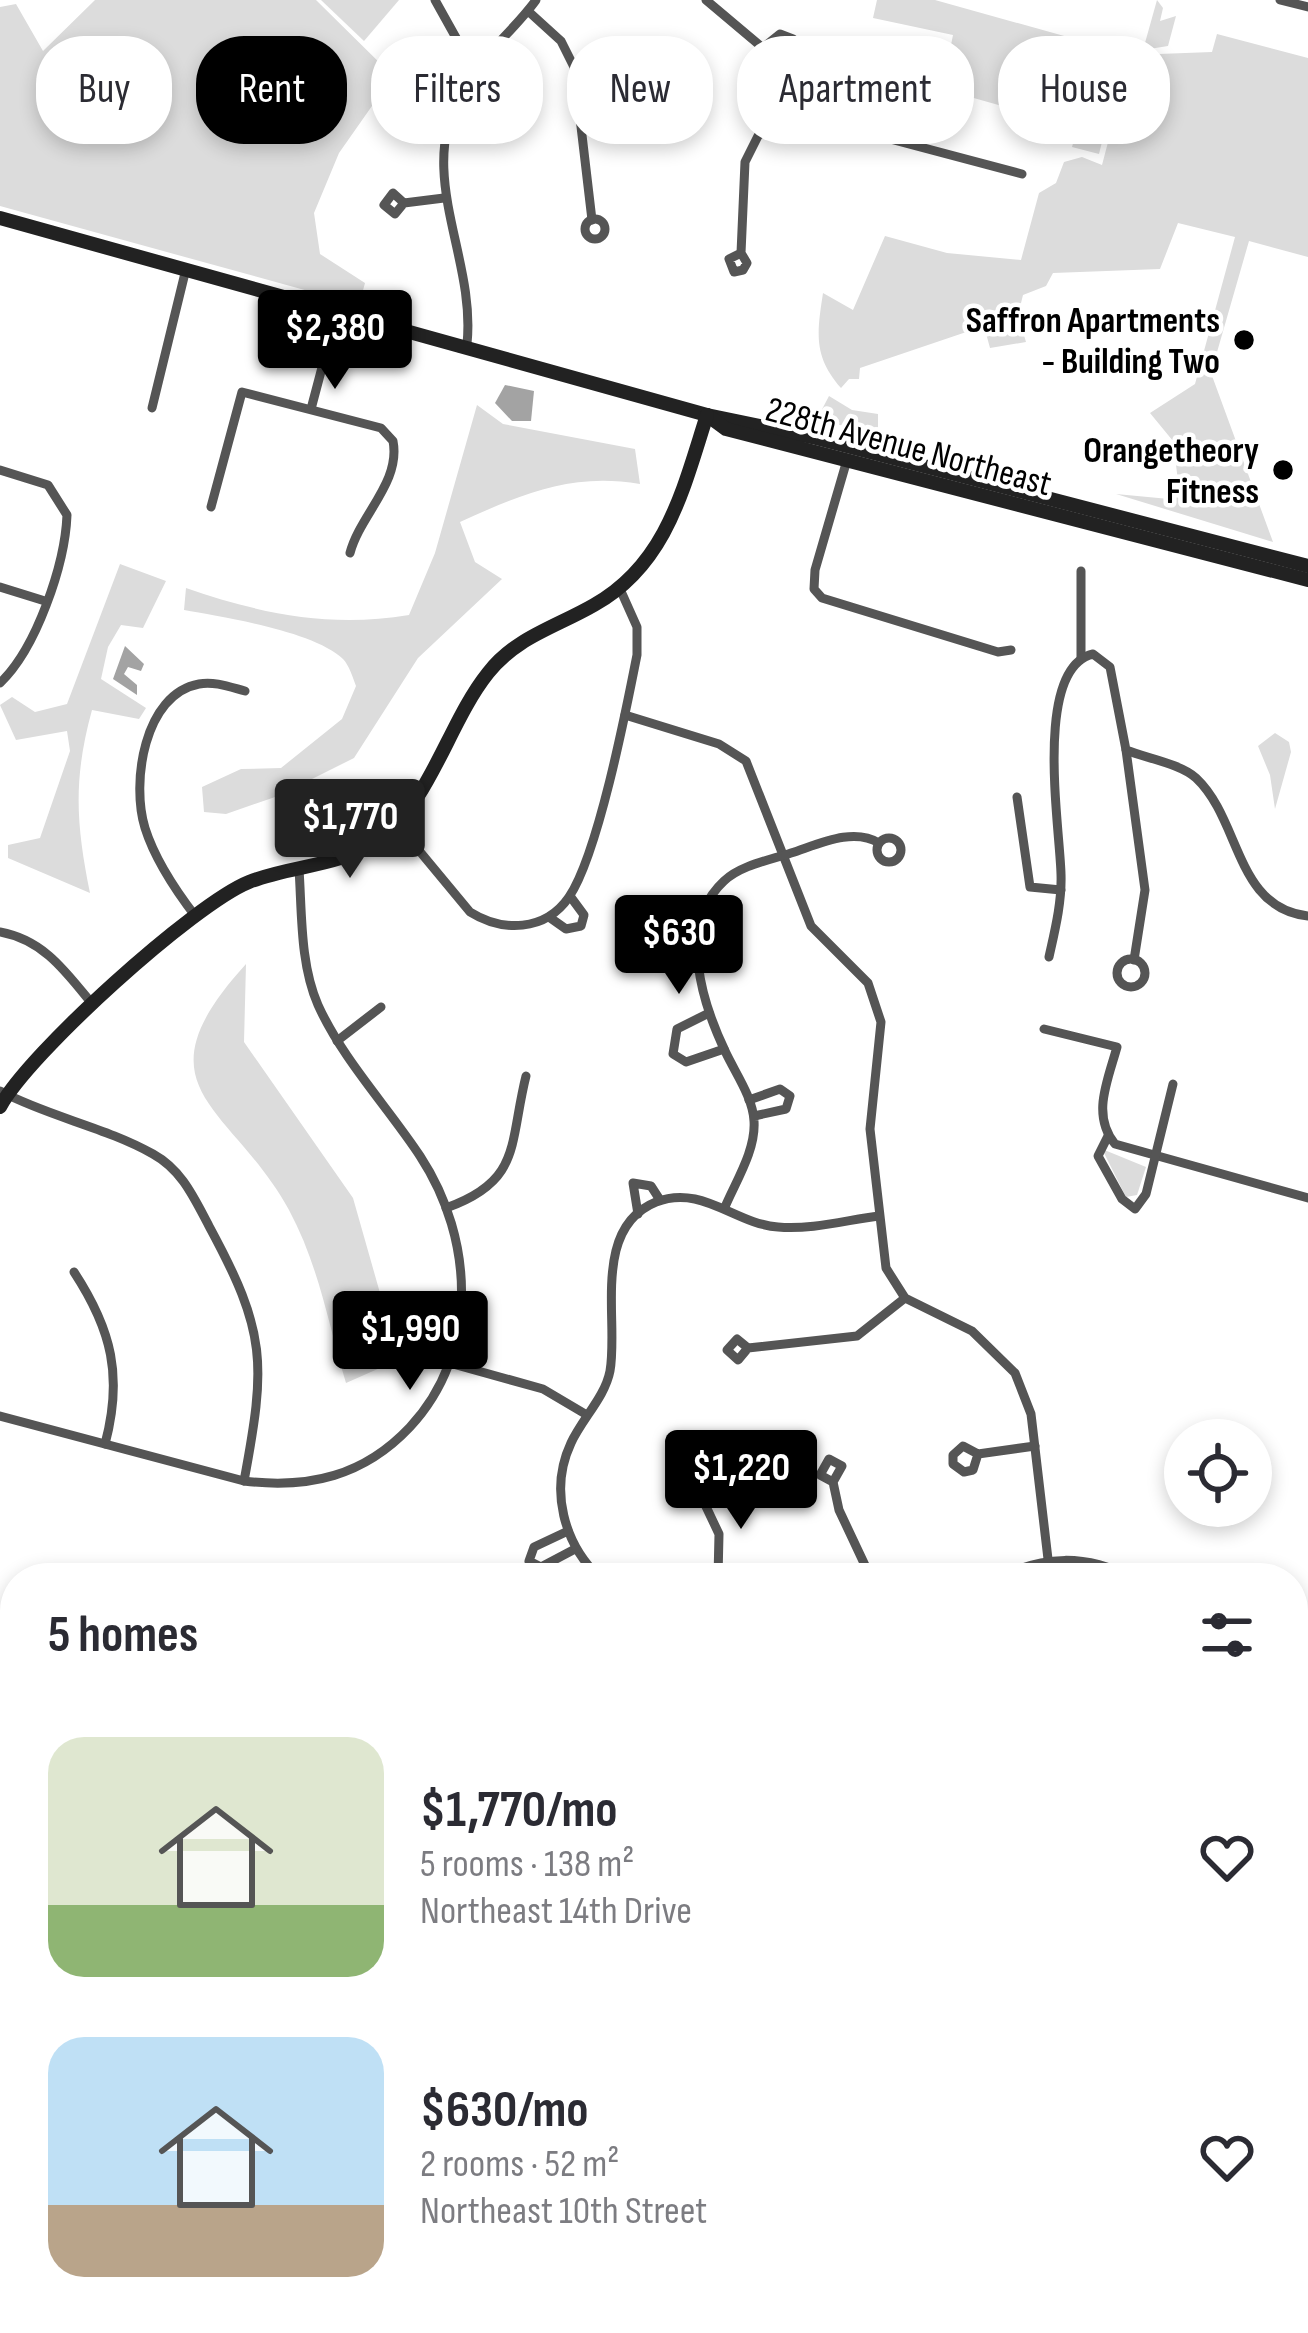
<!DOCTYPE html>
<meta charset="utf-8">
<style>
body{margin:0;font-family:"Sofia Sans Condensed",sans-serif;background:#f7f7f7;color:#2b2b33;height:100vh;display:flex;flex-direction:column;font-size:45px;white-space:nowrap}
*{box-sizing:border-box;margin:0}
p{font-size:39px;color:#7c7c81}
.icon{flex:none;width:66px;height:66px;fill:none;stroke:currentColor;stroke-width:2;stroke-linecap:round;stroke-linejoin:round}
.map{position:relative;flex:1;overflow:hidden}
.details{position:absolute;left:0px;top:1563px;width:1308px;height:771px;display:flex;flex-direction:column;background:#fff;border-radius:48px 48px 0 0;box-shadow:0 6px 18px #0003}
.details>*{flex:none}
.top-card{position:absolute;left:36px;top:36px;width:1236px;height:108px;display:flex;gap:24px}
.tools{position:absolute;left:1164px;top:1419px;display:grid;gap:24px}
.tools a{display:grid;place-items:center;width:108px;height:108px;border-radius:50%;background:#fff;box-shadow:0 6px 18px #0003;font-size:60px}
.price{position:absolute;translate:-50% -102px;padding:0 27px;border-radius:12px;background:#000;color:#fff;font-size:39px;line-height:78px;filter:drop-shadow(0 3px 6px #0008)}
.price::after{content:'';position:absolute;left:50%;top:72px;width:36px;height:27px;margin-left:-18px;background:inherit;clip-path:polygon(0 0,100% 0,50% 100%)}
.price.active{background:#222;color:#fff}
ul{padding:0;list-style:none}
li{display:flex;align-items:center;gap:36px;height:300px;padding:0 48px}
li span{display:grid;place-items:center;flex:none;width:336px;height:240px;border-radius:36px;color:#555}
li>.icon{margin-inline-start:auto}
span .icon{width:144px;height:144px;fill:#fffc;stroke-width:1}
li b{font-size:51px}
h2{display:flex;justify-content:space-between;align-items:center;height:144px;padding:0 48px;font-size:51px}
.chip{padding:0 42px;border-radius:48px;background:#fff;box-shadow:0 6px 18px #0003;font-size:42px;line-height:108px}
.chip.active{background:#000;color:#fff}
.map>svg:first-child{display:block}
</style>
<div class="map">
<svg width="1308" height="2333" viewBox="0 0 1308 2333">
<rect width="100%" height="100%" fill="#fff"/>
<g fill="#dcdcdc">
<polygon points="95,0 316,0 393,76 339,153 314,213 320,254 365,283 359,305 0,206 0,7 16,4 43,51"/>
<polygon points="321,0 399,0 364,41"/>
<path d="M877,0H935L1132,55L1212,52L1217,34L1308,58V257L1249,241L1211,373L1273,542L1116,494L1169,499L1179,489L1173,441L1150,413L1195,384L1235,237L1178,223L1160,269L1053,273L1046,286L1023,295L1018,315L1026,342L990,348L984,326L860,368L859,379H849L841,388C813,356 817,333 823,293L853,310L885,236L947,253L1021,260L1039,193L1056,183L1064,162L1082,157L1102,165L1117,108L1101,100L1108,72L1034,54L1009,108L942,89L953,35L873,18Z"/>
<polygon points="1157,0 1163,8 1160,21 1176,16 1168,46 1143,50"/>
<polygon points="1087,112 1108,118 1099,154 1072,147 1081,115"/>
<polygon points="829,396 852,410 878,414 878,435 817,419"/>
<path d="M477,405L503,424L635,449L640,484C572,472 522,494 460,522L475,562L502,579L418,658L354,758L278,796L226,814L204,812L202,787L241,769L281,768L342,719L356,686C353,678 349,665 343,659C314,631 223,617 184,610L186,588C261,614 330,628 409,615L435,553Z"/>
<path d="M120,564L166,581L143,628L121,625L108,647L101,679L146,708L139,719L92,710C73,779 76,824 90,893L8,858V845L40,838L70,751L67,731L16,740L0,705L12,697L35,712L67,704Z"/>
<polygon points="1275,733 1289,742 1291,752 1275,809 1270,775 1258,746"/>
<path d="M246,964L244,1042L353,1198L380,1293L378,1345L398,1360L346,1383C328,1323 319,1266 289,1210C231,1104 132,1089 246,964Z"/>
<polygon points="1102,1149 1146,1167 1137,1195 1126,1197"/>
<polygon points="1128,2319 1248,2319 1279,2333 1117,2333"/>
</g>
<g fill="#a3a3a3">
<polygon points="505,385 534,391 531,421 512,421 495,403"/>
<polygon points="125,646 144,664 141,671 128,667 124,674 137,685 137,695 113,679"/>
</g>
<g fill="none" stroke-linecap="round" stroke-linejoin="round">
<g stroke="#555" stroke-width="9">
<polyline points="435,0 474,70"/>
<polyline points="706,0 775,58 788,111 834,130 860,131 1022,174"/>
<polyline points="1280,0 1308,7"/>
<polyline points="528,11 561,41 574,67 592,220"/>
<polyline points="764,47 780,34 793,39 793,54 781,68"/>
<polyline points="404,203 393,193 384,205 395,214 404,203 444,198"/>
<circle cx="595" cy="229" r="10"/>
<polyline points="741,253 729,259 734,272 743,270 747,263 741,253 745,162 758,136 788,111"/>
<path d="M467,344C476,257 416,178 460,93C478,58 513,32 536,0"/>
<polyline points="152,408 185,273"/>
<polyline points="311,409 337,311"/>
<polyline points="847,460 815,570 814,589 822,598 998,652 1011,650"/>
<path d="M0,470L48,485L67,515C65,565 36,649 0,683"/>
<path d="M211,507L242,392L381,428L393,441C401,482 360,515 350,553"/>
<polyline points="0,587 45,601"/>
<polyline points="1081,657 1081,571"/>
<polyline points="625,715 719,744 746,761 811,926 868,983 881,1022 870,1129 886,1268 905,1298 972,1331 1015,1373 1031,1414 1048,1559"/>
<polyline points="1126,750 1145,890 1134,960"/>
<polyline points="1017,797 1030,887 1061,890"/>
<path d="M397,824L470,912C502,932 545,932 569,897C598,854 626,711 637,655V627L620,589"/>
<circle cx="889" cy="850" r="12"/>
<path d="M196,917C176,891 155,860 145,828C131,783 144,694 199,684C214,681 230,687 245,691"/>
<polyline points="549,917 566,929 581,926 584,915 570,896"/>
<path d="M0,932C44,940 66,972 93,1005"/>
<path d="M1049,957C1055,930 1062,902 1061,874C1060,828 1033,668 1093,654L1110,667L1126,750C1146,758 1181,764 1196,778C1241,820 1235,908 1308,916"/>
<circle cx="1131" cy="973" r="14"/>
<polyline points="709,1013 677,1029 673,1054 686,1062 724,1049"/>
<path d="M1044,1029L1117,1047C1108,1080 1091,1115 1115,1144L1308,1198"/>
<polyline points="337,1041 381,1007"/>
<path d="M0,1091C49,1117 105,1127 153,1154C182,1170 194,1198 209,1226C267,1333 266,1363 244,1481"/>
<polyline points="749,1100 780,1089 790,1096 786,1109 754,1116"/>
<polyline points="1108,1136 1098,1156 1122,1199 1135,1209 1146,1194 1173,1084"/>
<path d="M725,1207C736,1181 756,1150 754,1121C753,1098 736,1074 726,1053C703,1005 676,925 724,881C741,865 770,860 791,853C819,844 853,827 879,843"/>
<path d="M446,1208C522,1181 509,1144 526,1076"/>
<polyline points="638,1214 633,1183 651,1186 660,1200"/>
<path d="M74,1272C112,1330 123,1377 105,1444"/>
<polyline points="748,1348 737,1339 727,1350 738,1360 748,1348 857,1336 905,1298"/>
<polyline points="453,1364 543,1389 587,1415"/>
<path d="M0,1416L244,1481C309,1489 364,1476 410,1427C479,1353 475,1240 420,1156C387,1106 343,1060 318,1005C300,964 302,913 299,869"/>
<polyline points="978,1454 973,1470 964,1472 953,1464 953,1455 963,1446 978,1454 1035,1446"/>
<polyline points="833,1482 820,1475 829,1459 842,1466 833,1482 839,1510 871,1578"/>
<polyline points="701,1496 689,1498 683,1493 686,1477 698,1475 706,1485 701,1496 719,1534 718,1578"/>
<polyline points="568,1531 534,1547 529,1561 541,1567 575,1549"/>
<path d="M600,1578C564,1544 549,1490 571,1443C582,1419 605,1397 610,1371C619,1321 591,1228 656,1202C702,1184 735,1224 778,1227C811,1230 847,1220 879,1216"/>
<path d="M999,1578C1042,1555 1088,1554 1131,1578"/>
<polyline points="1293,1713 1308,1694"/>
<polyline points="0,1802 15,1806"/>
<polyline points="1293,1968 1308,1972"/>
<polyline points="447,2333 450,2319"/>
<polyline points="656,2333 660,2319"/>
<polyline points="894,2333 898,2319"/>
</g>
<g stroke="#222" stroke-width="14">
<polyline points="0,218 707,415 816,438 1308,566"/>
<polyline points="707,415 726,429 1308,580"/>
<path d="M0,1107C28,1054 194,904 249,882C291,865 340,867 378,840C431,802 448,723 488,673C516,637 556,627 594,605C667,564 683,489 707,415"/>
<polyline points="1293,2078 1308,2054"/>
<polyline points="0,2127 15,2131"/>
<polyline points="715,2319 768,2333"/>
<polyline points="1096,2333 1107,2319"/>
</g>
</g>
<g fill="#000" stroke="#fff" stroke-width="4.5">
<circle cx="1244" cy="340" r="12"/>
<circle cx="1283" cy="470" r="12"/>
</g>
<g text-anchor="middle" stroke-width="9" stroke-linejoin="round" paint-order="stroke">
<g font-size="36" font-weight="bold" fill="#000" stroke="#fff" text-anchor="end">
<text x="1220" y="332">Saffron Apartments<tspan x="1220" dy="41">- Building Two</tspan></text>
<text x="1259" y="462">Orangetheory<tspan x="1259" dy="41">Fitness</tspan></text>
</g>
<g font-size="36" fill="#000" stroke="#fff">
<text transform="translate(909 445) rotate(15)" y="13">228th Avenue Northeast</text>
</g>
</g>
</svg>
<div class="tools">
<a><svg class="icon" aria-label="locate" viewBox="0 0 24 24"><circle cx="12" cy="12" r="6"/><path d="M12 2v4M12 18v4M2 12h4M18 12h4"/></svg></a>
</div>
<b class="price" style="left:335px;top:392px">$2,380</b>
<b class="price active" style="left:350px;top:881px">$1,770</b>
<b class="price" style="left:679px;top:997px">$630</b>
<b class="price" style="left:410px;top:1393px">$1,990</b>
<b class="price" style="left:741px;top:1532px">$1,220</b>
<div class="top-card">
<a class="chip">Buy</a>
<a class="chip active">Rent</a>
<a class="chip">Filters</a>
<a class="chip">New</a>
<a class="chip">Apartment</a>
<a class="chip">House</a>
</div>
<section class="details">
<h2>5 homes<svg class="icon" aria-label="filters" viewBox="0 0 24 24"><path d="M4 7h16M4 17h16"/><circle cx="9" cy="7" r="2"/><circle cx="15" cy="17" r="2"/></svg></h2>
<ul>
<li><span style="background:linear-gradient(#dfe7d0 70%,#8fb573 0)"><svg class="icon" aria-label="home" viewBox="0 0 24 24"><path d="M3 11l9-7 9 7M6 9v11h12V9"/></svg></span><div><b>$1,770/mo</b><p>5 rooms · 138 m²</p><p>Northeast 14th Drive</p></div><svg class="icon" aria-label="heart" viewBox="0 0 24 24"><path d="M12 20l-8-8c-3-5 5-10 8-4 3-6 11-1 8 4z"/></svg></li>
<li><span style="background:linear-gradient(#bfe0f5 70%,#b9a48a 0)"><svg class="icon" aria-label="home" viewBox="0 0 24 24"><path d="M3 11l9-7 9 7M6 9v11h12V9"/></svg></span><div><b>$630/mo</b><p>2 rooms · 52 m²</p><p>Northeast 10th Street</p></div><svg class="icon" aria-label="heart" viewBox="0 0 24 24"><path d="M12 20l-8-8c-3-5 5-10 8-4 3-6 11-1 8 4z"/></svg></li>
</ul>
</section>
</div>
